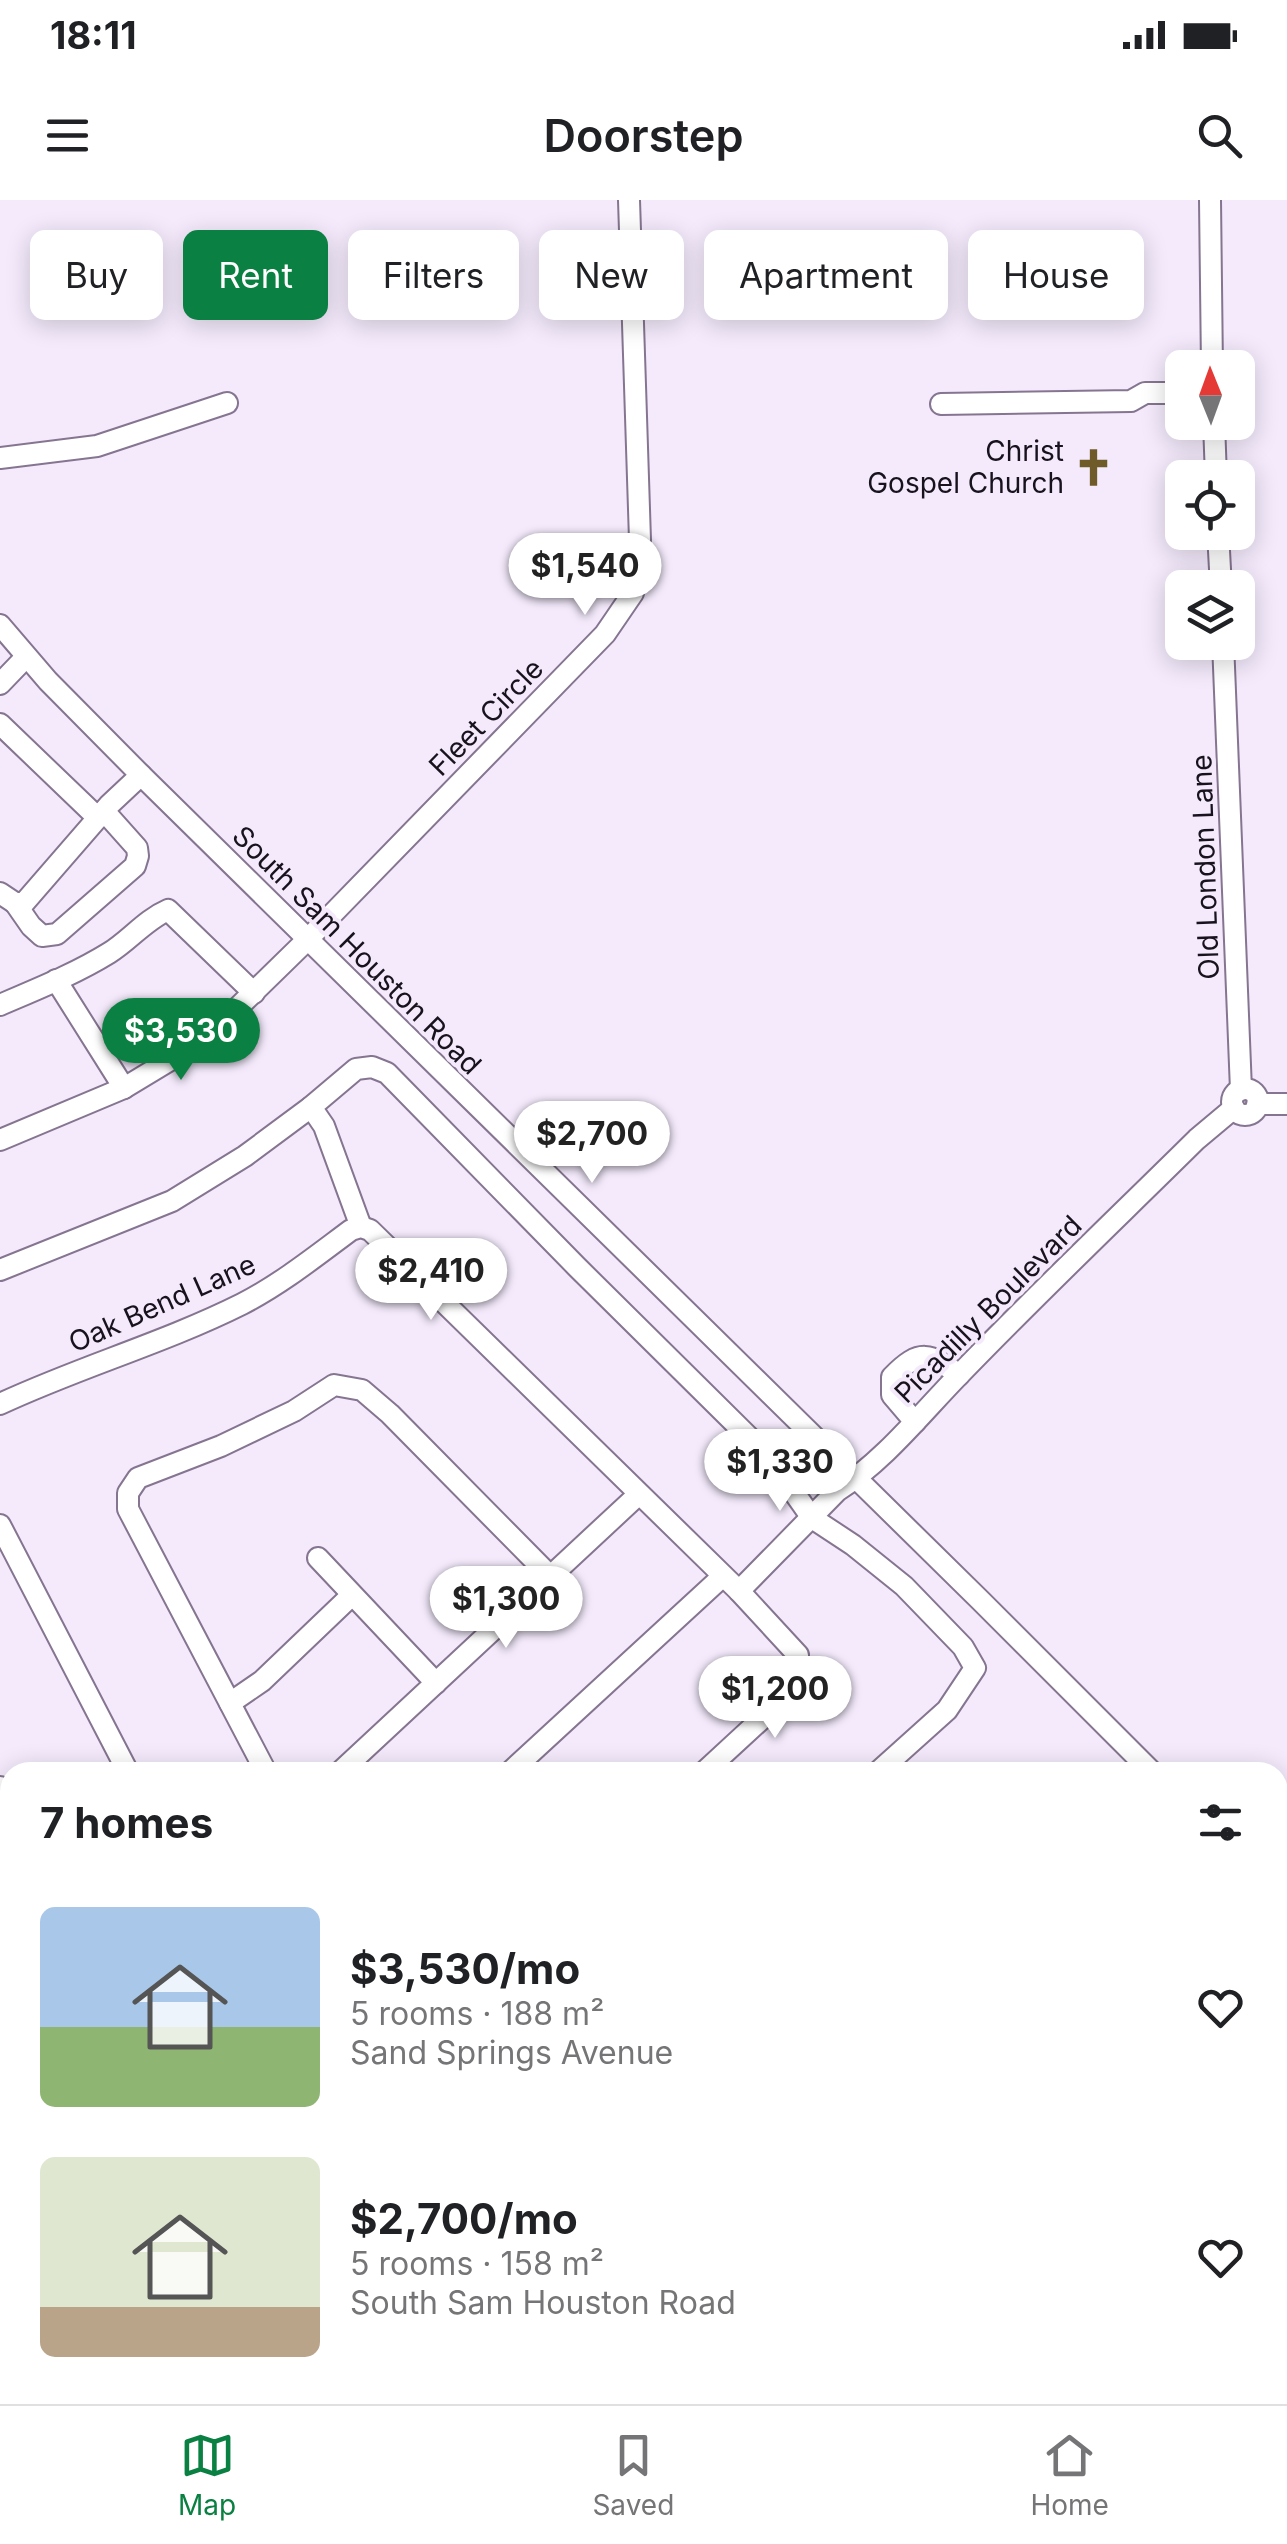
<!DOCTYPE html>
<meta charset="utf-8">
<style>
body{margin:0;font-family:Inter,sans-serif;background:#f6f6f6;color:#202124;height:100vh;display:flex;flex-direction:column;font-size:38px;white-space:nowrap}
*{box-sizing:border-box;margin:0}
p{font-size:32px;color:#757577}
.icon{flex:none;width:55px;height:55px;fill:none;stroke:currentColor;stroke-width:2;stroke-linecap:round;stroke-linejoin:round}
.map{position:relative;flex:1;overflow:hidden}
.sheet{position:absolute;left:0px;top:1562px;width:1288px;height:642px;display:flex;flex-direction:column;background:#fff;border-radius:30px 30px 0 0;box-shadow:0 5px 25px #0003}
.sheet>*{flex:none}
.top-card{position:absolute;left:30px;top:30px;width:1228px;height:90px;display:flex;gap:20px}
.needle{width:65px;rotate:359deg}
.fabs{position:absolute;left:1165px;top:150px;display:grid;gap:20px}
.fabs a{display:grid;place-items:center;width:90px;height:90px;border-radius:15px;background:#fff;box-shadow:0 5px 25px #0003;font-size:50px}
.price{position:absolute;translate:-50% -85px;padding:0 22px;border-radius:35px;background:#fff;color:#222;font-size:32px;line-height:65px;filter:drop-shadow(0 2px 5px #0008)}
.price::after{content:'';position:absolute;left:50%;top:60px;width:30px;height:22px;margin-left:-15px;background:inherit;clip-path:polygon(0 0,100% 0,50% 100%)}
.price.active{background:#0b8043;color:#fff}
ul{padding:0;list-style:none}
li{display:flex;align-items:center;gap:30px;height:250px;padding:0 40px}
li span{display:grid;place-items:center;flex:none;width:280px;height:200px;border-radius:15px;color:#555}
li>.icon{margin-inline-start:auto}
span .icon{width:120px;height:120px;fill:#fffc;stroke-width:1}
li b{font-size:42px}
h2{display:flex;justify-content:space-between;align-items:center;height:120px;padding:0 40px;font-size:42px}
.pill{padding:0 35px;border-radius:15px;background:#fff;box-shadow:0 5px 25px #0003;font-size:35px;line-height:90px}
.pill.active{background:#0b8043;color:#fff}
.status{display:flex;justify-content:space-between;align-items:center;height:70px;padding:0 50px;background:#fff;direction:ltr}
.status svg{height:28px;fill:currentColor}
header{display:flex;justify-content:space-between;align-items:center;height:130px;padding:0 40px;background:#fff;font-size:45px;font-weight:600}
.tab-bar{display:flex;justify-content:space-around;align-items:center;height:140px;border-top:2px solid #e0e0e0;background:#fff;font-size:28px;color:#757577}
.tab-bar a{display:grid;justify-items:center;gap:5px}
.tab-bar .active{color:#0b8043}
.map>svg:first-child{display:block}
</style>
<div class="status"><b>18:11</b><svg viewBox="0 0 49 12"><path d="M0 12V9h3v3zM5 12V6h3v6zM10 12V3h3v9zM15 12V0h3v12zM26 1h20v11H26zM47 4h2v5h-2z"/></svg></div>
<header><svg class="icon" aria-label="menu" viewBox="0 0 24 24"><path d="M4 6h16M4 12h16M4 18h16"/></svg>Doorstep<svg class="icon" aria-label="search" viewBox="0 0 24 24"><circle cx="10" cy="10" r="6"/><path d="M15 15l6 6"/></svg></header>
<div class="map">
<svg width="1287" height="2204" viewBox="0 0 1287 2204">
<defs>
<pattern id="grass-dots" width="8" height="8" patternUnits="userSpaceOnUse" patternTransform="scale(2.5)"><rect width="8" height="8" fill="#f3cbd2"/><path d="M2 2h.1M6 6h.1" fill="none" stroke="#d0adb4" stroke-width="1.8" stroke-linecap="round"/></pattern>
</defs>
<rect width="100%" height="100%" fill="#f4eafc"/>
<g fill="url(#grass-dots)">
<polygon points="1278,1732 1287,1742 1287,1944 1278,1954"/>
<polygon points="1278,2111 1287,2123 1287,2204 406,2204 406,2195 1278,2195"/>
</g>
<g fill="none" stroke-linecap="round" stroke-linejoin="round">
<defs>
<g id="minor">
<polyline points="1210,0 1212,168"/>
<polyline points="941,204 1131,201 1145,193 1182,193"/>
<polyline points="1214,222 1216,278"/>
<polyline points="0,258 97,246 227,203"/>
<polyline points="1218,332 1221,388"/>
<polyline points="0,425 48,481 141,575 980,1400 1152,1572"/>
<polyline points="1223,442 1241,890"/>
<polyline points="0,484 26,457"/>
<polyline points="0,524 98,618"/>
<polyline points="0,693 15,703 24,703 109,605 141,575"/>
<polyline points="15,703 31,726 42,736 57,734 135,666 138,656 137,648 104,611"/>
<polyline points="56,780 124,888"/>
<path d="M0,805C37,789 75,774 109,753C130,740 145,720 168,710L254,793"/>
<circle cx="1245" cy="902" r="13"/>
<polyline points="1257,904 1287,904"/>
<polyline points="0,940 124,888 177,856 223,822 307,740 605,434 633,393 640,340 629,0"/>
<polyline points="361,1027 324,926 311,907 356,869 372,867 387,873 577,1067 769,1257 812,1318 853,1345 904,1386 963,1447 975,1468 947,1510 878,1572"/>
<polyline points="0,1070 172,1001 245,956 311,907"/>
<path d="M0,1204C79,1167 164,1143 242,1104C281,1084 316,1056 351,1030L361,1027L370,1030L739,1391L798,1455V1476L793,1490L704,1572"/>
<path d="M915,1222L892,1195V1177C920,1148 930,1153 959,1175"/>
<polyline points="0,1325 128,1572"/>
<polyline points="318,1358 436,1483"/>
<path d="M739,1391L837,1291C884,1261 920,1215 958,1176C1036,1095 1117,1018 1197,939L1234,908"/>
<polyline points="230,1503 262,1481 352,1395"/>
<polyline points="266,1572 128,1309 128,1293 138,1278 221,1246 294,1211 334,1185 362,1190 390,1214 549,1375"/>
<polyline points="340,1572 639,1294"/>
<polyline points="510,1572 723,1376"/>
<polyline points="0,1587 10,1607"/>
<polyline points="1278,1699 1287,1708"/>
<polyline points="0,1821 10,1815"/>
<polyline points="0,1847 10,1866"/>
<polyline points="0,2090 10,2099"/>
<polyline points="40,2195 42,2204"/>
<polyline points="387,2204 387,2195"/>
</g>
</defs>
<use href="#minor" stroke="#857590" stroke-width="24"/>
<use href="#minor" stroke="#fff" stroke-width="20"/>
</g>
<defs>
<symbol id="church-bare" viewBox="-9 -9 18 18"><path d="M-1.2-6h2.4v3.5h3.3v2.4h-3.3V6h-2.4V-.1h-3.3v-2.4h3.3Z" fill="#6f5b2a" stroke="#f4eafc" stroke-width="2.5" paint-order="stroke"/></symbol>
</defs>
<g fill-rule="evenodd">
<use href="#church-bare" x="1066" y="240" width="55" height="55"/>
</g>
<g text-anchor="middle" stroke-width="8" stroke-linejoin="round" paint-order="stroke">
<g font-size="28" fill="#18121d" stroke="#f4eafc" text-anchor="end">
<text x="1064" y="261">Christ<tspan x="1064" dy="32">Gospel Church</tspan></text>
</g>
<g font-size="28" fill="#18121d" stroke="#f4eafc">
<text transform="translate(486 517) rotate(-46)" y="10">Fleet Circle</text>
<text transform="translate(1205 667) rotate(-92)" y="10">Old London Lane</text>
<text transform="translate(357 750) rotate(45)" y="10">South Sam Houston Road</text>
<text transform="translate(162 1103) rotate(-24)" y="10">Oak Bend Lane</text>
<text transform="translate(988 1109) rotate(-45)" y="10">Picadilly Boulevard</text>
</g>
</g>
</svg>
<div class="fabs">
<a><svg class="needle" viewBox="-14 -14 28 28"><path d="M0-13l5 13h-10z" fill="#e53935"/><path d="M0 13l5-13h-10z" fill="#757577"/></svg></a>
<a><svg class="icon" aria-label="locate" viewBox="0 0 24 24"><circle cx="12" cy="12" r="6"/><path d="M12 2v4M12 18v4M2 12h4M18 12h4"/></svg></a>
<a><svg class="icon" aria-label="layers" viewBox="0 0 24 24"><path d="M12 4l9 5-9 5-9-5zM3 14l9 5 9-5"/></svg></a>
</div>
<b class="price" style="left:585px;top:418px">$1,540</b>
<b class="price active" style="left:181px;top:883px">$3,530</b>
<b class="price" style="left:592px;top:986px">$2,700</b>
<b class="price" style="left:431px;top:1123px">$2,410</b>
<b class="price" style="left:780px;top:1314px">$1,330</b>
<b class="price" style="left:506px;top:1451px">$1,300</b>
<b class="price" style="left:775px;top:1541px">$1,200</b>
<div class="top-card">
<a class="pill">Buy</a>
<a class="pill active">Rent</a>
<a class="pill">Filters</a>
<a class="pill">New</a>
<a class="pill">Apartment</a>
<a class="pill">House</a>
</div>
<section class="sheet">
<h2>7 homes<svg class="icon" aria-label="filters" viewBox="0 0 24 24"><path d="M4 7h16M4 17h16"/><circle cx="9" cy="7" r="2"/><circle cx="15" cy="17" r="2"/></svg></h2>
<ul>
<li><span style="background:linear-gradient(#a9c7e8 60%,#8fb573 0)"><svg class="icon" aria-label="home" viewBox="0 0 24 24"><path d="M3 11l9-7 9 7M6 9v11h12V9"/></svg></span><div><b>$3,530/mo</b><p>5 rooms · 188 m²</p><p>Sand Springs Avenue</p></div><svg class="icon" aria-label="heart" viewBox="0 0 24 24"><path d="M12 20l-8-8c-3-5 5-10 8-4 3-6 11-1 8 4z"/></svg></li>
<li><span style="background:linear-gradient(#dfe7d0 75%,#b9a48a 0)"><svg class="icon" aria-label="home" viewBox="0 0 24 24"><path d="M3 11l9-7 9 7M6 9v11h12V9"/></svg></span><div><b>$2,700/mo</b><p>5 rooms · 158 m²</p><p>South Sam Houston Road</p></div><svg class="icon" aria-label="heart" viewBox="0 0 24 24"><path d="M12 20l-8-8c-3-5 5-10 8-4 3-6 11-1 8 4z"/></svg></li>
</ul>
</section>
</div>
<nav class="tab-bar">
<a class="active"><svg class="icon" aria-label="map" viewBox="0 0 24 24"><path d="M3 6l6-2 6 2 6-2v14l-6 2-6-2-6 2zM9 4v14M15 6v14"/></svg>Map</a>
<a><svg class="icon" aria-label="saved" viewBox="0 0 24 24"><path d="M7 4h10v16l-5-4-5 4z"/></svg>Saved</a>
<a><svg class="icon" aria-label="home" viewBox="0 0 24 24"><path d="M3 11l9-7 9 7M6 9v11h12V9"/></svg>Home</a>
</nav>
